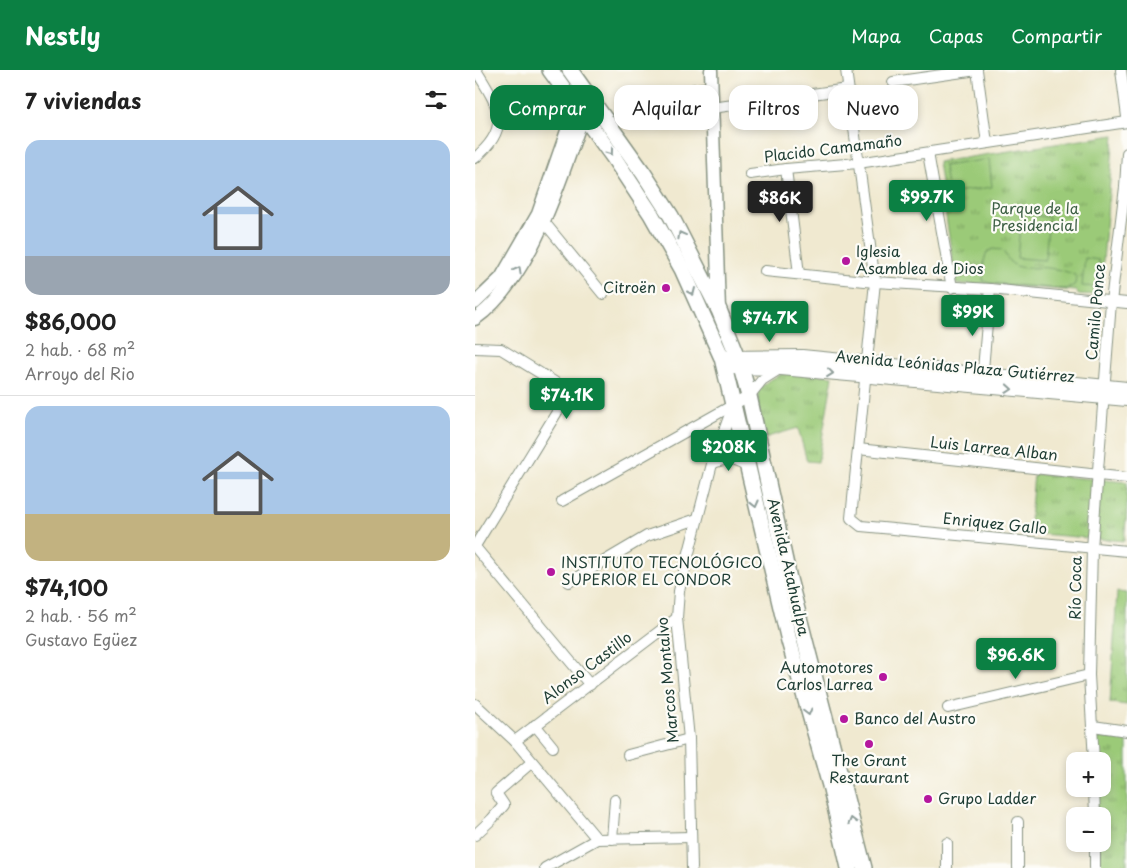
<!DOCTYPE html>
<html lang="es">
<meta charset="utf-8">
<style>
body{margin:0;font-family:"Playpen Sans",sans-serif;background:#f6f6f6;color:#222;height:100vh;display:flex;flex-direction:column;font-size:19px;white-space:nowrap}
*{box-sizing:border-box;margin:0}
p{font-size:16px;color:#767676}
.icon{flex:none;width:28px;height:28px;fill:none;stroke:currentColor;stroke-width:2;stroke-linecap:round;stroke-linejoin:round}
.map{position:relative;flex:1;overflow:hidden}
.drawer{display:flex;flex-direction:column;background:#fff;width:475px}
.drawer>*{flex:none}
.banner{position:absolute;left:15px;top:15px;width:475px;height:45px;display:flex;gap:10px}
.controls{position:absolute;left:591px;top:682px;display:grid;gap:10px}
.controls a{display:grid;place-items:center;width:45px;height:45px;border-radius:10px;background:#fff;box-shadow:0 2px 8px #0003;font-size:25px}
.price{position:absolute;translate:-50% -42px;padding:0 11px;border-radius:5px;background:#0b8043;color:#fff;font-size:16px;line-height:32px;filter:drop-shadow(0 1px 2px #0008)}
.price::after{content:'';position:absolute;left:50%;top:30px;width:15px;height:11px;margin-left:-8px;background:inherit;clip-path:polygon(0 0,100% 0,50% 100%)}
.price.selected{background:#222;color:#fff}
ul{padding:0;list-style:none}
li{display:grid;align-content:center;gap:10px;height:265px;padding:0 25px}
li+li{border-top:1px solid #e0e0e0}
li span{display:grid;place-items:center;height:155px;border-radius:15px;color:#555}
li>.icon{margin-inline-start:auto}
span .icon{width:90px;height:90px;fill:#fffc;stroke-width:1}
li b{font-size:21px}
h2{display:flex;justify-content:space-between;align-items:center;height:60px;padding:0 25px;font-size:21px}
.chip{padding:0 18px;border-radius:15px;background:#fff;box-shadow:0 2px 8px #0003;font-size:18px;line-height:45px}
.chip.selected{background:#0b8043;color:#fff}
header{display:flex;align-items:center;gap:30px;box-sizing:border-box;height:70px;padding:0 25px;background:#0b8043;color:#fff}
header strong{font-size:24px}
nav{display:flex;gap:28px;margin-inline-start:auto;font-size:18px}
main{display:flex;flex:1;min-height:0}
.map>svg:first-child{display:block}
</style>
<header>
<strong>Nestly</strong>
<nav><a>Mapa</a><a>Capas</a><a>Compartir</a></nav>
</header>
<main>
<section class="drawer">
<h2>7 viviendas<svg class="icon" aria-label="filters" viewBox="0 0 24 24"><path d="M4 7h16M4 17h16"/><circle cx="9" cy="7" r="2"/><circle cx="15" cy="17" r="2"/></svg></h2>
<ul>
<li><span style="background:linear-gradient(#a9c7e8 75%,#9aa5b1 0)"><svg class="icon" aria-label="home" viewBox="0 0 24 24"><path d="M3 11l9-7 9 7M6 9v11h12V9"/></svg></span><div><b>$86,000</b><p>2 hab. · 68 m²</p><p>Arroyo del Rio</p></div></li>
<li><span style="background:linear-gradient(#a9c7e8 70%,#c2b280 0)"><svg class="icon" aria-label="home" viewBox="0 0 24 24"><path d="M3 11l9-7 9 7M6 9v11h12V9"/></svg></span><div><b>$74,100</b><p>2 hab. · 56 m²</p><p>Gustavo Egüez</p></div></li>
</ul>
</section>
<div class="map">
<svg width="652" height="798" viewBox="0 0 652 798">
<defs>
<pattern id="park-tufts" width="24" height="20" patternUnits="userSpaceOnUse" patternTransform="scale(1.25)"><rect width="24" height="20" fill="#9bca78"/><path d="M3 7l-1-3M5 7V3M7 7l1-3M15 17l-1-3M17 17v-4M19 17l1-3" fill="none" stroke="#7ea563"/></pattern>
</defs>
<rect width="100%" height="100%" fill="#fdfcf7"/>
<filter id="ink" filterUnits="userSpaceOnUse"><feTurbulence type="fractalNoise" baseFrequency=".02" numOctaves="2"/><feDisplacementMap in="SourceGraphic" scale="10" xChannelSelector="R" yChannelSelector="G"/><feConvolveMatrix kernelMatrix="1 2 1 2 8 2 1 2 1" color-interpolation-filters="sRGB"/></filter>
<filter id="wash" filterUnits="userSpaceOnUse"><feTurbulence type="fractalNoise" baseFrequency=".0096" numOctaves="4" result="noise"/><feDisplacementMap in="SourceGraphic" scale="20" xChannelSelector="R" yChannelSelector="G"/><feGaussianBlur stdDeviation="1.12" result="paint"/><feColorMatrix in="noise" values="0 0 0 0 0 0 0 0 0 0 0 0 0 0 0 0 0 1.4 0 .05"/><feComposite in="paint" operator="in"/></filter>
<g filter="url(#wash)">
<rect width="100%" height="100%" fill="#f0e9d0"/>
<g fill="url(#park-tufts)" stroke="#5d8456">
<polygon points="639,65 625,225 603,224 602,221 507,214 481,214 463,92"/>
<polygon points="311,302 358,306 343,392 332,391 323,358 289,368 283,345 283,320 293,311"/>
<polygon points="559,404 652,412 652,440 649,471 554,463"/>
<polygon points="642,522 652,523 652,635 635,633"/>
<polygon points="620,667 652,670 652,798 623,798 623,774 628,774 628,746 622,746 621,719 628,719 628,691 621,691"/>
</g>
<g fill="#9bca78" stroke="#5d8456">
<polygon points="514,89 517,117 473,123 469,96"/>
<polygon points="546,144 574,147 570,190 542,188"/>
<path d="M518,179L527,180C530,183 532,189 535,192C547,202 560,196 573,198C583,199 591,201 600,205L601,211L598,217L589,219L516,213L508,211L509,191L512,182Z"/>
<polygon points="610,188 624,190 622,217 607,216"/>
</g>
</g>
<g filter="url(#ink)">
<g fill="none" stroke-linecap="round" stroke-linejoin="round">
<defs>
<g id="minor">
<polyline points="371,0 400,212 376,448 386,456 652,481"/>
<polyline points="502,0 512,73"/>
<polyline points="646,0 652,47"/>
<polyline points="418,12 502,0"/>
<polyline points="203,22 236,17"/>
<polyline points="237,38 373,19"/>
<polyline points="453,83 477,218"/>
<path d="M0,88C39,56 22,35 1,0"/>
<polyline points="311,99 324,204"/>
<polyline points="275,104 311,99 383,93 652,52"/>
<polyline points="65,147 128,224"/>
<polyline points="290,201 400,212 515,219 652,233"/>
<polyline points="0,278 26,279 86,316 91,321 90,329 0,476"/>
<polyline points="507,311 515,219"/>
<polyline points="383,379 652,408"/>
<path d="M237,394C250,387 258,389 271,396"/>
<polyline points="87,431 274,326 287,310 306,298"/>
<polyline points="0,477 115,615"/>
<polyline points="94,512 172,466 222,449"/>
<polyline points="0,634 40,671 122,769"/>
<polyline points="473,638 614,605"/>
<polyline points="60,655 78,677"/>
<polyline points="618,656 652,661"/>
<polyline points="40,671 202,548"/>
<polyline points="153,685 214,669"/>
<polyline points="619,691 614,605 617,478 636,232 650,117 652,83"/>
<polyline points="619,719 620,746"/>
<polyline points="543,752 543,798"/>
<polyline points="0,765 17,749 29,735 21,723 57,692"/>
<polyline points="137,769 140,730"/>
<polyline points="620,774 620,798"/>
<polyline points="70,798 122,769 216,767"/>
<polyline points="217,798 214,669 202,548 204,521 237,394 258,336"/>
<polyline points="472,798 472,773"/>
</g>
<g id="tertiary">
<polyline points="236,0 244,240"/>
<polyline points="0,233 26,208 63,144 101,35 106,32"/>
<path d="M0,249C57,208 85,110 108,46L113,42"/>
</g>
<g id="secondary">
<polyline points="252,288 327,287 652,319"/>
<polyline points="255,297 306,298 652,329"/>
</g>
<g id="primary">
<polyline points="75,0 139,88 176,144 207,199 247,288 314,571 356,719 374,798"/>
<polyline points="95,0 169,104 196,146 244,240 263,287 274,326 314,509 389,798"/>
</g>
</defs>
<use href="#minor" stroke="#889382" stroke-width="12"/>
<use href="#tertiary" stroke="#889382" stroke-width="15"/>
<use href="#secondary" stroke="#889382" stroke-width="16"/>
<use href="#primary" stroke="#889382" stroke-width="18"/>
<use href="#minor" stroke="#fff" stroke-width="10"/>
<use href="#tertiary" stroke="#fff" stroke-width="12"/>
<use href="#secondary" stroke="#fff" stroke-width="14"/>
<use href="#primary" stroke="#fff" stroke-width="15"/>
</g>
<defs><path id="oneway-chevron" d="M-2-3.5L2.5 0L-2 3.5" fill="none" stroke-width="1.6" stroke-linecap="round" stroke-linejoin="round" transform="scale(1.25)"/></defs>
<g stroke="#8f9e9a">
<use href="#oneway-chevron" transform="translate(135 82) rotate(54)"/>
<use href="#oneway-chevron" transform="translate(206 165) rotate(-119)"/>
<use href="#oneway-chevron" transform="translate(43 200) rotate(-61)"/>
<use href="#oneway-chevron" transform="translate(217 222) rotate(66)"/>
<use href="#oneway-chevron" transform="translate(355 303) rotate(6)"/>
<use href="#oneway-chevron" transform="translate(534 319) rotate(5)"/>
<use href="#oneway-chevron" transform="translate(280 434) rotate(76)"/>
<use href="#oneway-chevron" transform="translate(333 642) rotate(75)"/>
<use href="#oneway-chevron" transform="translate(377 751) rotate(-105)"/>
</g>
</g>
<g fill="#b5179e" stroke="#fdfcf7" stroke-width="2">
<circle cx="371" cy="191" r="5"/>
<circle cx="191" cy="218" r="5"/>
<circle cx="76" cy="502" r="5"/>
<circle cx="408" cy="607" r="5"/>
<circle cx="369" cy="649" r="5"/>
<circle cx="394" cy="674" r="5"/>
<circle cx="453" cy="729" r="5"/>
</g>
<g text-anchor="middle" stroke-width="4.5" stroke-linejoin="round" paint-order="stroke">
<g font-size="15" fill="#1f3d34" stroke="#fdfcf7">
<text transform="translate(358 79) rotate(-7)" y="5">Placido Camamaño</text>
<text transform="translate(621 242) rotate(-85)" y="5">Camilo Ponce</text>
<text transform="translate(480 297) rotate(5)" y="5">Avenida Leónidas Plaza Gutiérrez</text>
<text transform="translate(519 379) rotate(6)" y="5">Luis Larrea Alban</text>
<text transform="translate(520 454) rotate(6)" y="5">Enriquez Gallo</text>
<text transform="translate(313 497) rotate(77)" y="5">Avenida Atahualpa</text>
<text transform="translate(601 518) rotate(-89)" y="5">Río Coca</text>
<text transform="translate(112 598) rotate(-37)" y="5">Alonso Castillo</text>
<text transform="translate(193 610) rotate(-95)" y="5">Marcos Montalvo</text>
</g>
<g font-size="15" fill="#3e6045" stroke="#fdfcf7">
<text x="560" y="144">Parque de la<tspan x="560" dy="17">Presidencial</tspan></text>
</g>
<g font-size="15" fill="#1f3d34" stroke="#fdfcf7" text-anchor="start">
<text x="381" y="187">Iglesia<tspan x="381" dy="17">Asamblea de Dios</tspan></text>
<text x="181" y="223" text-anchor="end">Citroën</text>
<text x="86" y="498">INSTITUTO TECNOLÓGICO<tspan x="86" dy="17">SUPERIOR EL CONDOR</tspan></text>
<text x="398" y="603" text-anchor="end">Automotores<tspan x="398" dy="17">Carlos Larrea</tspan></text>
<text x="379" y="654">Banco del Austro</text>
<text x="394" y="696" text-anchor="middle">The Grant<tspan x="394" dy="17">Restaurant</tspan></text>
<text x="463" y="734">Grupo Ladder</text>
</g>
</g>
</svg>
<div class="controls">
<a>+</a>
<a>−</a>
</div>
<b class="price" style="left:452px;top:152px">$99.7K</b>
<b class="price selected" style="left:305px;top:153px">$86K</b>
<b class="price" style="left:498px;top:267px">$99K</b>
<b class="price" style="left:295px;top:273px">$74.7K</b>
<b class="price" style="left:92px;top:350px">$74.1K</b>
<b class="price" style="left:254px;top:402px">$208K</b>
<b class="price" style="left:541px;top:610px">$96.6K</b>
<div class="banner">
<a class="chip selected">Comprar</a>
<a class="chip">Alquilar</a>
<a class="chip">Filtros</a>
<a class="chip">Nuevo</a>
</div>
</div>
</main>
